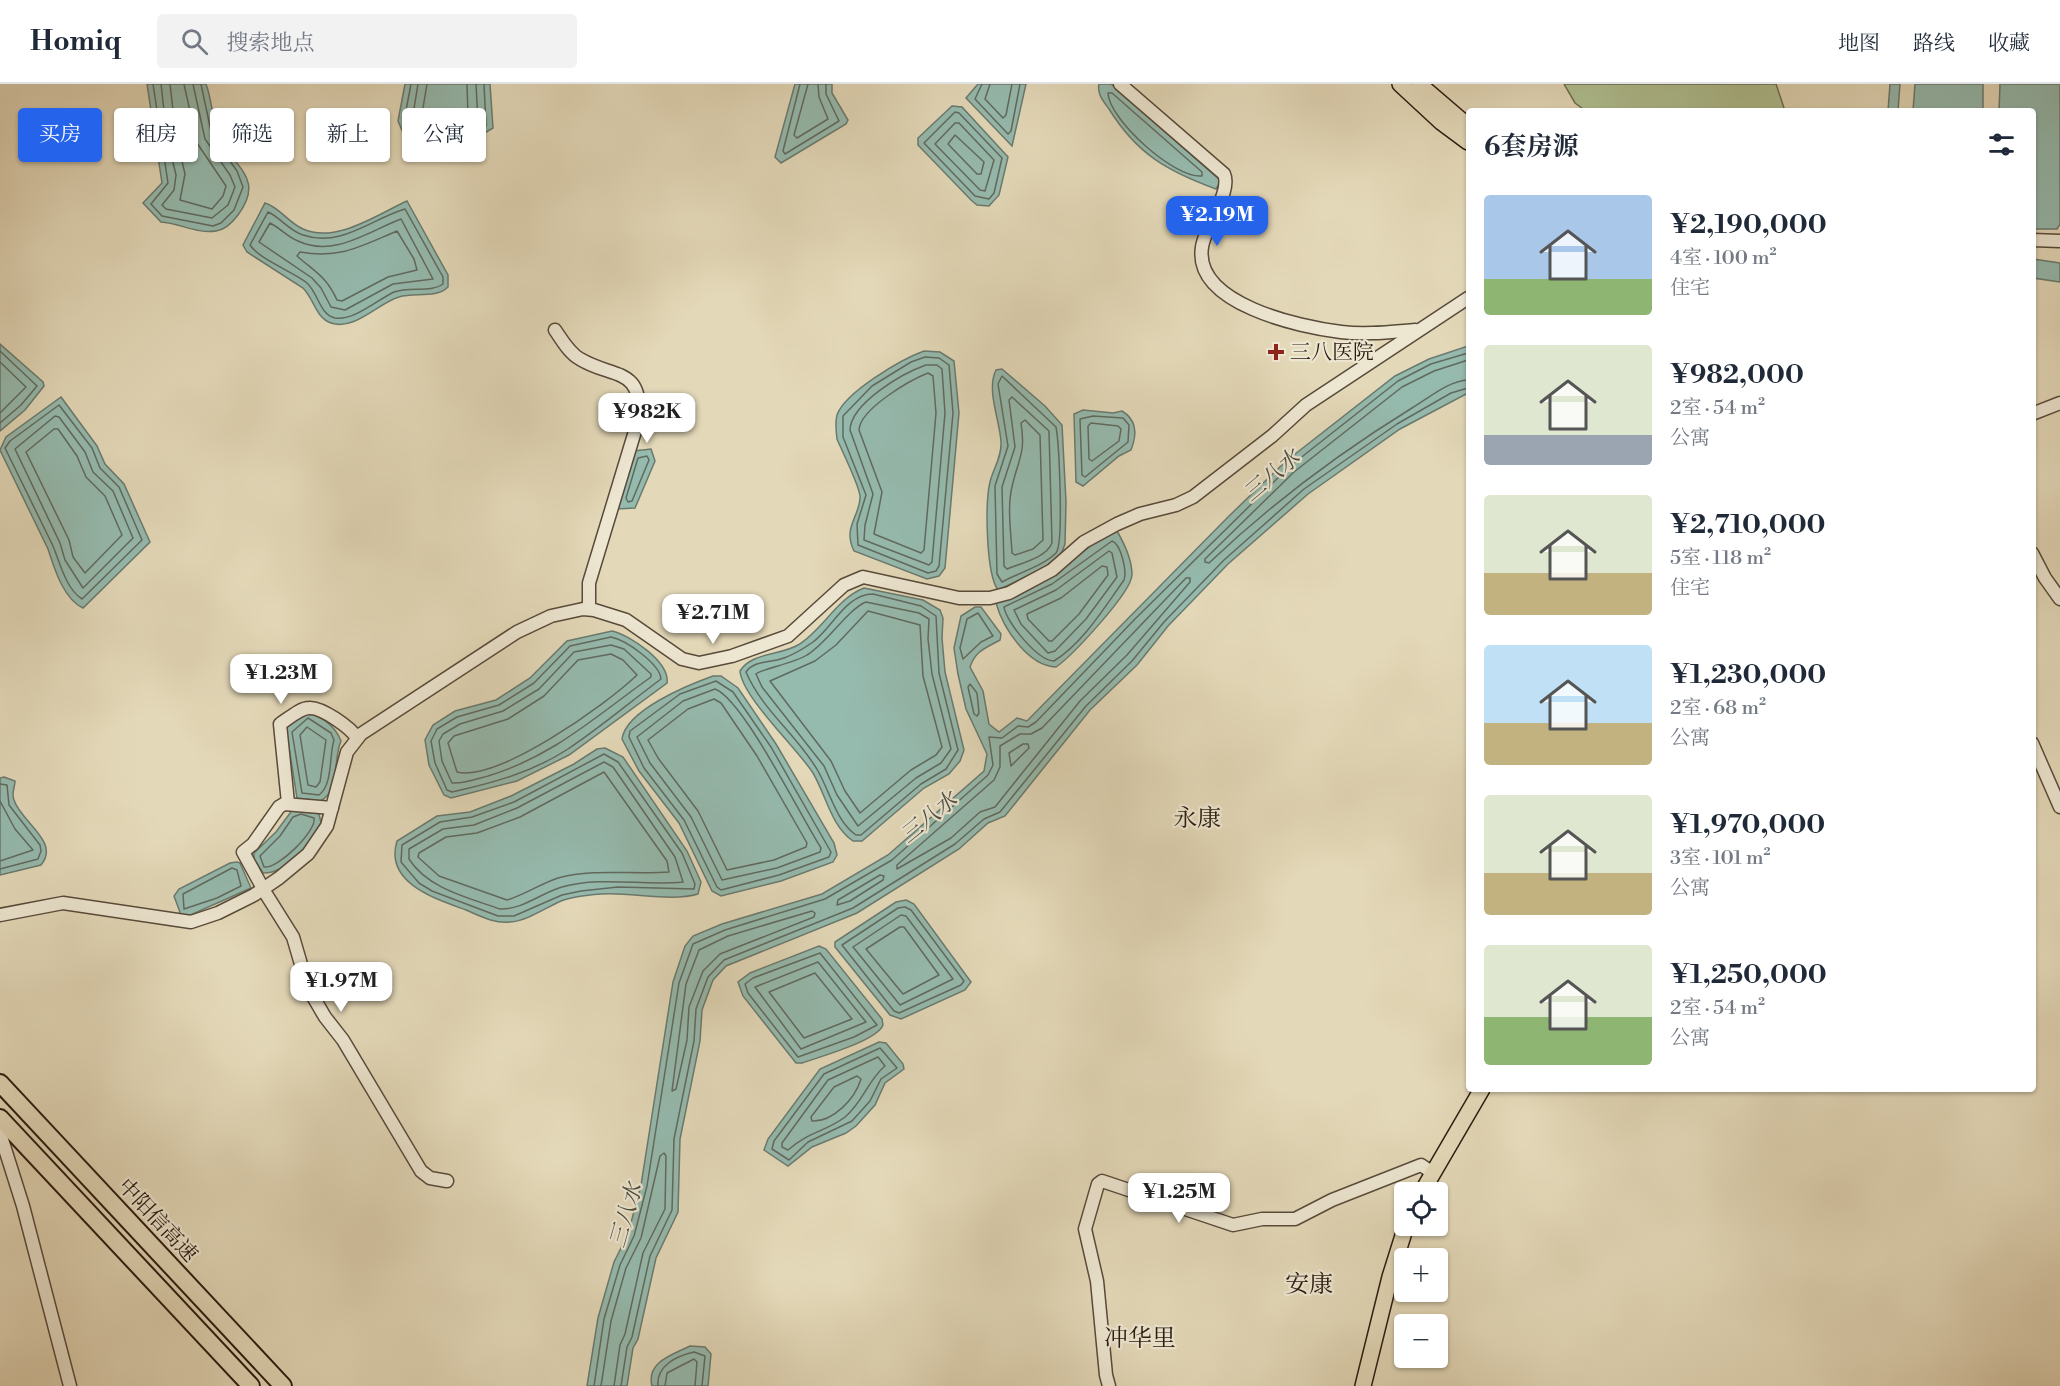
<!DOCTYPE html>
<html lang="zh">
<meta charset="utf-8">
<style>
body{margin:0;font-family:"Libre Bodoni","Noto Serif SC",serif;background:#f2f2f3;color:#1f2937;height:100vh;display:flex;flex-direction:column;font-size:22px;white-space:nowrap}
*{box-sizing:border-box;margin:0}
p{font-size:20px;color:#747a83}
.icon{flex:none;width:33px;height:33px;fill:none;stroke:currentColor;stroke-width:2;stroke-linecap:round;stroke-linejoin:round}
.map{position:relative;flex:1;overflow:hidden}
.drawer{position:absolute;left:1466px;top:24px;width:570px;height:984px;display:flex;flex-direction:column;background:#fff;border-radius:6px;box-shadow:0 2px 4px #0004}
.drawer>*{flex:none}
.banner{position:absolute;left:18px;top:24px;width:570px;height:54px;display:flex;gap:12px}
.controls{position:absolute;left:1394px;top:1098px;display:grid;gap:12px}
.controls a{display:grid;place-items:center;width:54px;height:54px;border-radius:6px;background:#fff;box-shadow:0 2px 4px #0004;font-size:30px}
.price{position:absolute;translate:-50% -51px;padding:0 14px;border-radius:12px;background:#fff;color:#222;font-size:20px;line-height:39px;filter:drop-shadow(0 2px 3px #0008)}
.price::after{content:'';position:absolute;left:50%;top:36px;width:18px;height:14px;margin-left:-9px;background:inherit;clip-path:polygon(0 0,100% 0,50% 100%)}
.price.selected{background:#2563eb;color:#fff}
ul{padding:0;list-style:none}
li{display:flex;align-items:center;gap:18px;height:150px;padding:0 18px}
li span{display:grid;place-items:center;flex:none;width:168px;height:120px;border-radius:6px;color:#555}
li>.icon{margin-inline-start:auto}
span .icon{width:72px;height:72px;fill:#fffc;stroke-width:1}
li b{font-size:26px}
h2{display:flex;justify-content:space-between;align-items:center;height:72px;padding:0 18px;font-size:26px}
.chip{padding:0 21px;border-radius:6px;background:#fff;box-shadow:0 2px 4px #0004;font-size:21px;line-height:54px}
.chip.selected{background:#2563eb;color:#fff}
header{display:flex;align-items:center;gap:36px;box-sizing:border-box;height:84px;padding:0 30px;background:#fff;border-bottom:2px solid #e0e1e3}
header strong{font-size:28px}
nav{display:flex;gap:33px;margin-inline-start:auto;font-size:21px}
.search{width:420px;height:54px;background:#f2f2f3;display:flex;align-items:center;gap:15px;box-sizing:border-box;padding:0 21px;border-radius:6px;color:#747a83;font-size:22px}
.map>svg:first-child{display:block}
</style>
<header>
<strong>Homiq</strong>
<div class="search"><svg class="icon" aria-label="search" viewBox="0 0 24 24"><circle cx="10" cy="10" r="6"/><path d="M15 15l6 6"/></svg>搜索地点</div>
<nav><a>地图</a><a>路线</a><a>收藏</a></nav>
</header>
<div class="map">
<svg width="2060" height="1302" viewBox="0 0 2060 1302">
<rect width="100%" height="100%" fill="#e3d8b8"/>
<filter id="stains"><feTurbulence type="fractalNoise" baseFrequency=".00333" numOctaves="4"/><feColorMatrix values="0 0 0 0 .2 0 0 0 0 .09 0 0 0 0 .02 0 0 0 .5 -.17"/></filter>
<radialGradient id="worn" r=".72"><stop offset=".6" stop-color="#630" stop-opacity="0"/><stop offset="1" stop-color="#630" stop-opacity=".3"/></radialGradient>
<polygon fill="#afc092" stroke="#6c6e51" stroke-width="1.5" points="1564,0 1776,0 1785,27 1586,27 1575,19"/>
<g fill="#95baae" stroke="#6a7a6f" stroke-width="1.5">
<path d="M147,0H206C212,16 212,34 218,50C230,82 267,92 238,131C232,139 225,146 216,147C197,150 179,139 161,138L143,119L162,99Z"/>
<polygon points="405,0 490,0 493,44 451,69 408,77 407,58 398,37"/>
<polygon points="795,0 832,0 832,9 848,36 846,40 781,79 775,73"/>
<polygon points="978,0 1026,0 1012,62 966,14"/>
<path d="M1099,0H1111L1221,97L1216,105C1167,87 1137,70 1109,25C1103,17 1097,10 1099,0Z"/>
<polygon points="1890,0 1900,0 1898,27 1888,27"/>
<polygon points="1915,0 1983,0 1983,27 1913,27"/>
<polygon points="2000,0 2060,0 2060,140 2057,145 2033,145 2032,27 1999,27"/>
<polygon points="952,22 962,23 1008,73 999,111 989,122 977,121 971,116 918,61 918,54"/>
<path d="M407,117L448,191V203C436,215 415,208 399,213C378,219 355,247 331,239C316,234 314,215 303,204L247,168L243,161L265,119C279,123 289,139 303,145C336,160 378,130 407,117Z"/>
<polygon points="2033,175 2060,179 2060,198 2033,194"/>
<polygon points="0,260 43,298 44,302 25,326 0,347"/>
<path d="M1468,262V309L1400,345L1308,410L1228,480L1168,542L1137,581L1090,626L1005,732L988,739L959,765L857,829L726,882L713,896L702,926L700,957L680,1055L678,1128L656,1174L638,1255L633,1264L627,1302H587L598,1234L614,1178L628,1150L641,1101L673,898L685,862L693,852L722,840L822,810L888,771L984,687L987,670L966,625L958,590L954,564L961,532L975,523H981L1001,550L1000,556C986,564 976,566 970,583L983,607L989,640L999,648L1017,634L1027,637L1229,432L1285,378L1395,292L1429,275Z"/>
<path d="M924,267L940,268L954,277L959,329L945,484L939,492L927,495L854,467C842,443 861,431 860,412C859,401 842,367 837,355C836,347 835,338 837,331C845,308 902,275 924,267Z"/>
<path d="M1002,285L1045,322L1062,341L1066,418L1065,460L1060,473L1043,485L998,506C986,490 985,419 990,398C993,385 1002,373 1001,358C1000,337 986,306 996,286Z"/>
<path d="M61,313L97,362L105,380L124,400L150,458L83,524C63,515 54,483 48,465L0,366L6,353Z"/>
<path d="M1083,326L1113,329L1122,327C1137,336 1137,351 1131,366L1119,372L1083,402L1076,398L1074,330Z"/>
<polygon points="651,365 655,377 635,424 617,425 633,367"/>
<path d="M1117,447C1124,459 1132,477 1132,491C1131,509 1072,572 1056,583C1028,582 1003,544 996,519L1048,495L1093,460Z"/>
<path d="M864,504L923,516L940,526L943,534L942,554L945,588L964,666L960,677L949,690L924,704L862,757H853C831,742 826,711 813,689C797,664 742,613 740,587C752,568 779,572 798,561C823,546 836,515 864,504Z"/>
<path d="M612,547C630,551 670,578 667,599L569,671L517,697L451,714L444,711L429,681L425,656L433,641L455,627L496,616L530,594L567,557Z"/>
<path d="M713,592H721L738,604L776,660L834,759L837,771L833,778L781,797L721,812L712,807L679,739L639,687L622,655C626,626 688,601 713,592Z"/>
<path d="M304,628C320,631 335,641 341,657C333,674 340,709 320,717L297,714L286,644Z"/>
<path d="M605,664L623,673L687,767L701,798L698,810C671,818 632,808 602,810C589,811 574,812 561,817C545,824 527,837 510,838C495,840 480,832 466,826C436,815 384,799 397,757L437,732L470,728L511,712L574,680L597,665Z"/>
<path d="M4,693L15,697C15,704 11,709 14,716C20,737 61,758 41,781L0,791V694Z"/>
<path d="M293,725L319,730L321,739C311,758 287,790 263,789L254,775V769L276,748Z"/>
<polygon points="237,778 240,779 251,804 186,833 181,831 174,812 179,805 230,779"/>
<polygon points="906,816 914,820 971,898 965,906 901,935 890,931 835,863 835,858 896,818"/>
<path d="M819,862L826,865L882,935L883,941C877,957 819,973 802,979H796L743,912L738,898L750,889Z"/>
<polygon points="879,958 886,959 903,980 904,985 885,999 875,1021 856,1042 846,1049 812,1063 788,1082 764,1066 768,1055 820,985"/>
<path d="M690,1262L705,1263L711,1270L708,1302H652C646,1278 672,1271 690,1262Z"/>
</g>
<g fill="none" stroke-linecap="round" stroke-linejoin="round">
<g stroke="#606a5f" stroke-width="1.5">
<polyline points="153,0 168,99 151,120 162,132 213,142 221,139 234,126 243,103 237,87 212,52 201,0"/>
<polyline points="161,0 167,54 176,91 174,106 162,121 166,125 212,134 228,121 235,103 230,91 205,55 193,0"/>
<polyline points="170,0 176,52 185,90 180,116 212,125 223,112 226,102 197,59 184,0"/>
<polyline points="411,0 404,37 417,71 449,63 486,42 484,0"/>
<polyline points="418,0 412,37 423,61 445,56 478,38 476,0"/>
<polyline points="427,0 421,36 430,50 442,48 468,33 467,0"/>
<polyline points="800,0 783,67 785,70 839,37 826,10 826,0"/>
<polyline points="808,0 794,51 797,54 828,35 819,13 818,0"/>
<polyline points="982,0 975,15 1008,50 1011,47 1020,0"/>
<polyline points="990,0 985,15 1003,34 1006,31 1012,0"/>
<path d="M1108,9H1112L1202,88V92C1175,95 1109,36 1108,9Z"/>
<polygon points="955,28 959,29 1002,74 994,109 989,115 975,112 924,59"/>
<polygon points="955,39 959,39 994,76 985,107 980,106 935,60"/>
<polygon points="955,51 984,78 981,90 977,90 948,60"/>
<path d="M405,125L443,193V200C431,209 409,202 394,208C377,216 354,237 335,234C320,231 318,209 307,199C292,187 260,176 250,161L268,128C280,133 289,147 303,151C341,164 371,135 405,125Z"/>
<path d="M401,135L433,195L393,200L345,226L331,223L321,204L312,194L259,158L270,139C280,144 288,153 298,157C334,174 369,147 401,135Z"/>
<path d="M397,147L414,175L417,186L388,193L342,217L337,216C326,192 315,188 297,172L300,168C341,175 361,162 397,147Z"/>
<polyline points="0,267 37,302 21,321 0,339"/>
<polygon points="925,273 939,274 949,281 953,329 939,482 936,487 928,489 858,461 857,440 866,411 843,353 843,332 872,302 911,278"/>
<path d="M1468,276L1434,287L1402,303L1294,388L1205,475V478L1209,479C1271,420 1339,369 1412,324C1429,314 1448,297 1468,296"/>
<polyline points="0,278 26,303 0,329"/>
<path d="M926,281H937L942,285L945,329L932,478L929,481L864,456L865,441L873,410L850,346C851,319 903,289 926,281Z"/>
<path d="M928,289L933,292L936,329L924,466L921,469L874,450L882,408L859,346C860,325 910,296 928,289Z"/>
<path d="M1002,292L1056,343C1059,359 1064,460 1056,469C1043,482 1018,489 1002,498L997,490L995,402L1008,362L998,300Z"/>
<path d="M1012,313L1049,347L1052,459C1046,474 1021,479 1007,485L1004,482L1002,403L1015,363L1009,316Z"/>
<path d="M59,321L92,364L100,384L119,403L142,456L82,515C66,505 60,479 53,462L5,364L10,357Z"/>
<polygon points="55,332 59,333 85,368 93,388 113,407 133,454 83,504 65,476 60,459 15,365"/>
<polygon points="1093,332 1123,334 1129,341 1128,358 1085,393 1082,391 1080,335"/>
<path d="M1025,336L1040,351L1043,456L1033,465L1015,471L1012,469C1011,448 1007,423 1012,403C1018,375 1026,370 1021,339Z"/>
<polygon points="1091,339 1118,342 1121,345 1119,357 1092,377 1089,375 1088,342"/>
<polygon points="54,345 58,345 77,372 86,393 105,412 122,451 85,489 73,473 69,456 26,368"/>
<polygon points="647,372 649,376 632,417 628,418 626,414 638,374"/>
<path d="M1112,457C1121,460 1127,487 1124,496C1104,524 1083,559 1054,577C1038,577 1006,538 1004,523L1052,500Z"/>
<polygon points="1109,467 1112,469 1117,493 1086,535 1055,567 1048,569 1021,540 1014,526 1056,506"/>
<polygon points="1102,482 1107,483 1108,491 1079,530 1052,557 1049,557 1028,535 1027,530 1061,514"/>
<polygon points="1186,494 1190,494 1190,498 1127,571 1080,617 995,723 980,728 951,754 897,785 897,781 994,696 1000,683 1000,662 1020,650 1031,650 1042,644"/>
<path d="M873,510L921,522L936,532L939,589L958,666L946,685L921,700L861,751H856C836,737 830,708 818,687C798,652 762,626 746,588C754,576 771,579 784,574C795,570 803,565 813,558C832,544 846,510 873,510Z"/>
<path d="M866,518L919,529L929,535L928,555L932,590L951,665L941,679L916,694L858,742L837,711L824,682L762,603L756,590C761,585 795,579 807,571C828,558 848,525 866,518Z"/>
<polygon points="868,527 920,541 923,592 942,663 936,671 911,686 860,729 845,707 831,677 770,597 815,577 836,561"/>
<polygon points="978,529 993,552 981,558 963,575 960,564 967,535"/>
<path d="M611,553C626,556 660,580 661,595C630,618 601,643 568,665C533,688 493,699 452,708L447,706L435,679L431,657L437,645L457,633L499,621L534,599L570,562Z"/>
<path d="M611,561L624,565L651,590V593C596,632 554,672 488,692C477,695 462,700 452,699L442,677L439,657L443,650L460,640L503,627L539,605L574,568Z"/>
<path d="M611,570L623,576L637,591C607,620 498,698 457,688L448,659L454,652L508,635L544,612L578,576Z"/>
<polygon points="716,597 733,608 771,663 831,768 829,773 779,791 721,806 717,803 684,736 644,684 629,653 630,647 680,610"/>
<polygon points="970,600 977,609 979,629 977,632 974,630 968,603"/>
<path d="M715,605C743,615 801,733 821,764L820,768L777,784L722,796L691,733L650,679L637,653L683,617Z"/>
<polygon points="714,615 721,619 757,672 807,759 806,763 774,776 727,786 698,727 658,674 648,656 688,625"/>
<path d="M308,634L331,649L334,656C329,671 333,701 319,711L302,709L292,648Z"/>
<polygon points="307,643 326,656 320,698 316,703 308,701 300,651"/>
<polygon points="1023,660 1028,660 1029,664 1011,682 1009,669"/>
<polygon points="604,670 618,678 682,769 695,800 694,805 618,803 581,807 562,811 514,832 498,832 432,807 419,799 401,778 402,761 440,738 472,733 514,718"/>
<path d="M604,678L613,683L675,773L683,798C643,802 602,792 562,803C541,809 522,826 500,825C469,814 428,805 409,775V765L443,745L474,741L517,724Z"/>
<path d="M604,688L667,777L669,788C632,791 595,784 558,794C540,800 524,811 507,816L439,792L418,773L419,769L446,753L477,749L520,733Z"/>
<polyline points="0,700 7,701 9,721 40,761 41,767 38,775 0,785"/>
<polyline points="0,717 15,745 33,766 0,777"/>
<path d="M301,730L314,734C317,747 278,785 264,783L260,772L280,752L293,733Z"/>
<polygon points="232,784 237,786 241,802 217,814 184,825 183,810"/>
<polygon points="880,791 884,792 883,796 850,817 837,821 838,816"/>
<polygon points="905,823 911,826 964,897 961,901 899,929 894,927 842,861 898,824"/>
<polygon points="812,827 815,829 814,833 720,870 703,887 689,923 687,956 676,1005 672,1007 686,900 699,866 728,852"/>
<polygon points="901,831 906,832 953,895 900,921 853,863"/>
<polygon points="900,843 904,843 939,891 903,910 866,865"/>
<polygon points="820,869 877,941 854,953 798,973 748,909 745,900 753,894"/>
<polygon points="818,878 866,938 801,965 755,903"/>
<polygon points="815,889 852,935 804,954 769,908"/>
<polygon points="880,964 897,984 881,995 870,1017 852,1037 808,1058 789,1076 772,1065 774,1057 824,990"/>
<path d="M878,973L885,982C868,996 863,1018 845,1033C827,1047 808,1048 788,1066L782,1063V1059L828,996Z"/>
<path d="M857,992L861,995C855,1015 833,1038 812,1037L811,1033L834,1003Z"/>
<polyline points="594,1302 604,1235 620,1181 634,1152 647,1102 679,899 693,860 725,846 825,815 892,776 988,691 993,681 989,653 1002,654 1018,642 1028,643 1036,638 1135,535 1289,383 1398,297 1431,280 1468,269"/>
<polyline points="601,1302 611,1237 626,1184 641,1154 660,1072 664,1069 666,1072 665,1125 643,1169 625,1250 620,1261 614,1302"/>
<polyline points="621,1302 627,1263 632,1253 650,1172 672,1126 674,1055 694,957 696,925 708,893 724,876 853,824 955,760 984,735 1000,728 1086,622 1132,577 1164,538 1224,476 1304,405 1397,340 1451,309 1468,304"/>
<path d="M658,1302C656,1282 676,1272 694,1268L705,1272L702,1302"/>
<polyline points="665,1302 667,1289 694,1275 697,1278 695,1302"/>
</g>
<defs>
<g id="minor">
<path d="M1120,0L1224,90C1232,108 1205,142 1202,163C1193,220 1300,243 1341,248C1366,251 1390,248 1415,246"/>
<polyline points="2032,156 2060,157"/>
<path d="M555,246C562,256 569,269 580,275C613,295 642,282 639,334L589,499V525"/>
<polyline points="2032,330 2060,319"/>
<polyline points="2032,469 2045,494 2060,515"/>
<polyline points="2032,659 2060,723"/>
<path d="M288,719L280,640C288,635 300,624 309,624C322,623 351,644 357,654"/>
<polyline points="332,724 284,720 279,723 253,760 243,768 266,810 293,853 308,904 325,933 343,956 421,1087 430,1094 447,1097"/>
<polyline points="0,831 63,819 191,838 218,829 254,811 279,794 308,770 327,742 347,668 361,650 517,548 551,532 583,525 594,526 626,536 682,575 699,579 732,572 788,552 844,501 863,493 959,514 990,514 1009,509 1052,486 1084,458 1117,440 1140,430 1176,421 1193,413 1272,352 1306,321 1468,214"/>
<polyline points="0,1049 23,1122 70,1302"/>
<polyline points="1109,1302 1106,1291 1097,1197 1085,1145 1098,1100 1102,1097 1233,1141 1262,1135 1295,1135 1332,1116 1421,1081 1433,1089"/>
</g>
<g id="major">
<polyline points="1400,0 1441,38 1468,58"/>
<polyline points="1419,0 1468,42"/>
<polyline points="1422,1108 1482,1005"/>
<polyline points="1363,1302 1390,1193 1406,1142"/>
</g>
<g id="highway">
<polyline points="0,999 283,1302"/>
<polyline points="0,1034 251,1302"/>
</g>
</defs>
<use href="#minor" stroke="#584a3a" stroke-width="15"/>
<use href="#major" stroke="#2a1b10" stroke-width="18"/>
<use href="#highway" stroke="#2a1b10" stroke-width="20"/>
<use href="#minor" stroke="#ede6d1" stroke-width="12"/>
<use href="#major" stroke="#e3d8b8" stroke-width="15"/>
<use href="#highway" stroke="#e3d8b8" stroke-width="16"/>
</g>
<path fill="#8f2418" stroke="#ede6d1" stroke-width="2" d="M1273 259h6v6h6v6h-6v6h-6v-6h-6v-6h6z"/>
<g text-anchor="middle" stroke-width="4.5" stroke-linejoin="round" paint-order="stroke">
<g font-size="21" fill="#2a1b10" stroke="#ede6d1" text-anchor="start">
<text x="1290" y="275">三八医院</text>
</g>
<g font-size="21" fill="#2a1b10" stroke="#ede6d1">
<text transform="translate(158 1136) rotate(47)" y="7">中阳信高速</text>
</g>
<g font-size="22" font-style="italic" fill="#4a4b3f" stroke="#ede6d1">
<text transform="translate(1271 391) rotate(-40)" y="8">三八水</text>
<text transform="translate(928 733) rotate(-39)" y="8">三八水</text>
<text transform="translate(625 1131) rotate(-74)" y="8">三八水</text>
</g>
<g font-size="24" fill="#2a1b10" stroke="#ede6d1">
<text x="1197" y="742">永康</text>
<text x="1309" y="1208">安康</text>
<text x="1140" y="1262">冲华里</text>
</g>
</g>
<rect width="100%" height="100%" filter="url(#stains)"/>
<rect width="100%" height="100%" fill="url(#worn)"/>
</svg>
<div class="controls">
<a><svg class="icon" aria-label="locate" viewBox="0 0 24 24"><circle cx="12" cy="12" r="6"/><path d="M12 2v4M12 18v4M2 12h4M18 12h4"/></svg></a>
<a>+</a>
<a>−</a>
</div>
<b class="price selected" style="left:1217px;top:163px">¥2.19M</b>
<b class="price" style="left:647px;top:360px">¥982K</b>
<b class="price" style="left:713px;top:561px">¥2.71M</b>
<b class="price" style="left:281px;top:621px">¥1.23M</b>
<b class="price" style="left:341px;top:929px">¥1.97M</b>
<b class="price" style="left:1179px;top:1140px">¥1.25M</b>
<div class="banner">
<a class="chip selected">买房</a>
<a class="chip">租房</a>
<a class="chip">筛选</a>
<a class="chip">新上</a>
<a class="chip">公寓</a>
</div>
<section class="drawer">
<h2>6套房源<svg class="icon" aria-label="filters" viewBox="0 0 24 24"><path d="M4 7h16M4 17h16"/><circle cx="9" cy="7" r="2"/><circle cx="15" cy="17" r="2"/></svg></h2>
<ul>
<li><span style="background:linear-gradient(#a9c7e8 70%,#8fb573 0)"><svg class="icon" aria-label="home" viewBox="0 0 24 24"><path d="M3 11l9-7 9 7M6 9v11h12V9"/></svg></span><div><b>¥2,190,000</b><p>4室 · 100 m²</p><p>住宅</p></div></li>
<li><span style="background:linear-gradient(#dfe7d0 75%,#9aa5b1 0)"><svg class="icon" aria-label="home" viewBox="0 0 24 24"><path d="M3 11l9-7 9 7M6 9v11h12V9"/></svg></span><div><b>¥982,000</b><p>2室 · 54 m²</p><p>公寓</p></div></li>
<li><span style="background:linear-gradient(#dfe7d0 65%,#c2b280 0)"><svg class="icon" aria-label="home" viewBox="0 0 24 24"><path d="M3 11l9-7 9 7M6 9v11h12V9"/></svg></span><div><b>¥2,710,000</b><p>5室 · 118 m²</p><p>住宅</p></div></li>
<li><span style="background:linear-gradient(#bfe0f5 65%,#c2b280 0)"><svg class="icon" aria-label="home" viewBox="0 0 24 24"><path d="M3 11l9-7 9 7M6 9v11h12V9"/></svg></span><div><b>¥1,230,000</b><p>2室 · 68 m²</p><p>公寓</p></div></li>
<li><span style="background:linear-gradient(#dfe7d0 65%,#c2b280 0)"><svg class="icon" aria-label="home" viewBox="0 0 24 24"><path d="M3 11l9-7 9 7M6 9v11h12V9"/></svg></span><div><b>¥1,970,000</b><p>3室 · 101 m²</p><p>公寓</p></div></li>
<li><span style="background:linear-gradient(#dfe7d0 60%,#8fb573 0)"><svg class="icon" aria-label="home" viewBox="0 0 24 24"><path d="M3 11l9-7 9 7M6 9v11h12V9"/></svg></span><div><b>¥1,250,000</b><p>2室 · 54 m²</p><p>公寓</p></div></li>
</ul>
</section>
</div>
